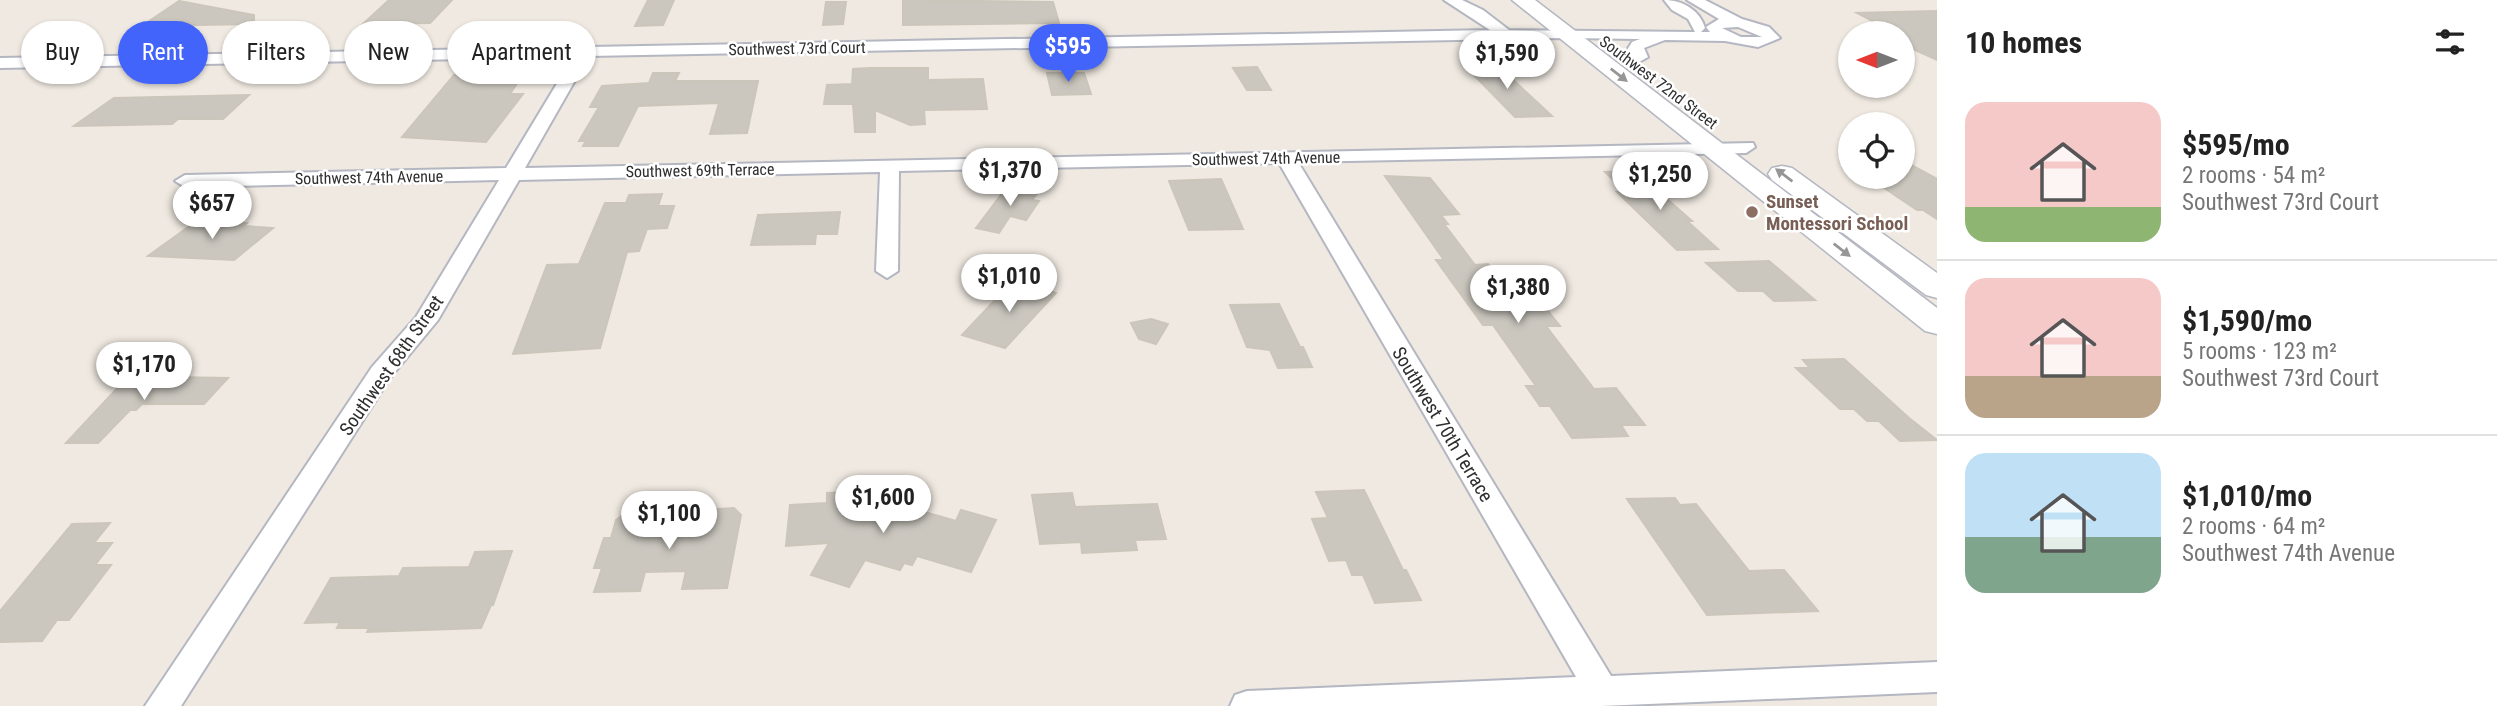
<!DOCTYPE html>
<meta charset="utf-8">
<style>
body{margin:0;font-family:"Roboto Condensed",sans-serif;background:#f2f2f2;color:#222;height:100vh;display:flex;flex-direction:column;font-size:26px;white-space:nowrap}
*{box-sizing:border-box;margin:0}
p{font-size:23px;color:#767676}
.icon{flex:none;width:38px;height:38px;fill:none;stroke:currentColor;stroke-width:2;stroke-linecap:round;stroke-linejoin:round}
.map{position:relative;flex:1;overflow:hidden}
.sheet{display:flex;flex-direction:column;background:#fff;width:560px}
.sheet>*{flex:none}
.guide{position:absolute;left:21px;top:21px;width:665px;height:63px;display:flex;gap:14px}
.needle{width:46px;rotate:270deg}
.controls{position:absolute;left:1838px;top:21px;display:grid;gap:14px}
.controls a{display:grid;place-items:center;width:77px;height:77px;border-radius:50%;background:#fff;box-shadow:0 2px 5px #0004;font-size:35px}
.price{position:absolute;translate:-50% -60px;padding:0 16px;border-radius:24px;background:#fff;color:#222;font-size:23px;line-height:46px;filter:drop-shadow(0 2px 4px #0008)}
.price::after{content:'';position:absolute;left:50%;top:42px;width:21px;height:16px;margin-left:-10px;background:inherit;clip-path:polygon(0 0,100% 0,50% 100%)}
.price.active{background:#4264fb;color:#fff}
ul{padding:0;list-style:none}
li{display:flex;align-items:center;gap:21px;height:175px;padding:0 28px}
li+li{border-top:2px solid #e0e0e0}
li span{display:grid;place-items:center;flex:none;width:196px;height:140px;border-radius:21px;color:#555}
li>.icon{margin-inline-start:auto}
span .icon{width:84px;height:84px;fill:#fffc;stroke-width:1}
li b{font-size:30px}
h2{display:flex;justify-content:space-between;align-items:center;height:84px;padding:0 28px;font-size:30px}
.chip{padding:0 24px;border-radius:32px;background:#fff;box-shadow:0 2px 5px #0004;font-size:24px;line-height:63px}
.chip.active{background:#4264fb;color:#fff}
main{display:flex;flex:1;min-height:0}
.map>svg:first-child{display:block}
</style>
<main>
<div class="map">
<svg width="1937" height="706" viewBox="0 0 1937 706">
<rect width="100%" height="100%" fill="#efe9e1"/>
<g fill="#cbc7bf" stroke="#cbc5ba" stroke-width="2">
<polygon points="389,0 452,0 430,23 363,24"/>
<polygon points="648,0 674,0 663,25 635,26"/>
<polygon points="903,0 1053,2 1059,23 903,25"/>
<polygon points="179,1 254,15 254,24 142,26"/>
<polygon points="826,2 846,2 843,24 823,25"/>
<polygon points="1937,11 1937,60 1902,44 1902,33 1895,33 1857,13"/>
<polygon points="1463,64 1496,64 1552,116 1515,117"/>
<polygon points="1257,67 1271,90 1247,90 1233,68"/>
<polygon points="870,68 928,68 928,80 983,79 987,109 924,110 925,124 910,125 875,110 875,132 855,132 853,104 824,104 827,85 852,84 853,69"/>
<polygon points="653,73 679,73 675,81 758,81 747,133 710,134 719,103 638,106 618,146 583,146 586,141 579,141 599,107 590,107 602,86 649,83"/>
<polygon points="1047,73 1084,73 1091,94 1052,95"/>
<polygon points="454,75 522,76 510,94 523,94 486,142 402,137"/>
<polygon points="249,95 223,119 178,119 172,124 74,126 114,98"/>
<polygon points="1902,160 1937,179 1937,219 1923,210 1917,210 1868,177 1902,177"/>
<polygon points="1635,171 1692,221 1687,221 1718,249 1677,250 1617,192 1626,192 1605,172"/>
<polygon points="1385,176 1430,178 1459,214 1441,215 1448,224 1444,224 1475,265 1488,264 1512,295 1535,295 1560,326 1546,326 1594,389 1616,388 1645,425 1621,425 1628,436 1572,438 1550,406 1540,406 1526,386 1536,386 1493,325 1483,325 1436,260 1444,260"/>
<polygon points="1221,179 1243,229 1189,230 1169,181"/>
<polygon points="1009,184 1040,190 1032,200 1039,201 1026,220 1010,216 999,233 976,228"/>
<polygon points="662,194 658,206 674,206 667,228 647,229 639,251 627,252 600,348 513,354 547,265 579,264 605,203 626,203 629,195"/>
<polygon points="840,212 837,234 816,234 815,244 751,245 758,215"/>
<polygon points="198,220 247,223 244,226 273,228 234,260 148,256"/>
<polygon points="1769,261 1815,300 1774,301 1763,291 1738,291 1706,263"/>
<polygon points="1015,279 1056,293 1005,348 962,335"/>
<polygon points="1279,304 1300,347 1303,347 1312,367 1278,368 1270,350 1247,347 1230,305"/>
<polygon points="1151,319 1168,324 1156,344 1139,339 1131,323"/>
<polygon points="1844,359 1909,418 1937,440 1900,441 1879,421 1867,421 1854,409 1840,409 1796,368 1810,368 1803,360"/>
<polygon points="166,377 228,378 204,404 142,404 136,410 130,410 98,443 66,443 123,382 161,383"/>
<polygon points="1364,490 1403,570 1406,570 1421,600 1375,603 1363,575 1352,575 1346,560 1329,561 1312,519 1328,518 1316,492"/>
<polygon points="872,491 872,497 956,521 961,510 996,520 971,572 917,556 912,565 904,563 900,570 865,560 849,587 811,575 829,543 786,546 790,505 827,503 827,493"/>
<polygon points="1072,493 1075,507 1157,504 1166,539 1135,540 1137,550 1082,553 1081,542 1040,544 1032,495"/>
<polygon points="1675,498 1680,505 1696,504 1749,571 1784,570 1818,611 1707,615 1627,499"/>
<polygon points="734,508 741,515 727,588 682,589 686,571 645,572 640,591 594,592 602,568 594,568 604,538 611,538 616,520 627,512 641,512 648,520 705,519 718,509"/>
<polygon points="110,523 94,543 112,543 95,565 111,565 69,620 57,620 42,641 0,642 0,611 72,524"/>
<polygon points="512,551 493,605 491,605 481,628 367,632 369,628 337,628 340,622 305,623 331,578 399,576 403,568 469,567 475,552"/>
</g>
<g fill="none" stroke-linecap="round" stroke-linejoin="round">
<defs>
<path id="minor" d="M1444,0H1462L1483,10L1509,30L1695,32L1688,19L1672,10L1664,0C1682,0 1700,10 1705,28L1701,32H1710L1706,27L1719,19L1687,0H1705L1742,19L1769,27L1780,38L1758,47L1725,41L1665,40L1644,48L1648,57L1632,66L1624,61L1631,55L1627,50L1632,42L1640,39L1565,38L589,56L525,168L1753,143L1755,147L1746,153L1298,162L1611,676L1937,662V692L1601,706H1230L1235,695L1247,691L1576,677L1279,163L899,171L898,271L887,278L876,271L880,172L519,180L438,320L390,378L181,706H145L372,367L416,317L499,180L185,187L175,181L185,175L506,168L573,57L0,68V58L1490,30ZM1738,27L1762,37H1741L1722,28Z"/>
<g id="secondary">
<polygon points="1512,0 1535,0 1937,308 1937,334 1925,331"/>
<polygon points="1782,166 1792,168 1937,273 1937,298 1926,295 1772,180 1768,174 1772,168"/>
</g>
</defs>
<use href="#minor" stroke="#b4b7c1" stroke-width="4"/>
<use href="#secondary" stroke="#b4b7c1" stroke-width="3"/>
<use href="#minor" fill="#fff" fill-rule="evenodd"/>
<use href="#secondary" fill="#fff" fill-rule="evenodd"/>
</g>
<defs><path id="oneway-solid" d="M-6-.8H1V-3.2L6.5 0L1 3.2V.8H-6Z" transform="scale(1.75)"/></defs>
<g fill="#969696">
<use href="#oneway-solid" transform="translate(1619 75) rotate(38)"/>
<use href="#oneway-solid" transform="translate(1784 175) rotate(-143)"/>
<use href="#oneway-solid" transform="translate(1842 250) rotate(38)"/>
</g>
<circle fill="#8d6e63" stroke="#fff" stroke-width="2.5" cx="1752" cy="212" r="7"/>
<g text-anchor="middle" stroke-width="5" stroke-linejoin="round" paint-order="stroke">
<g font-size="16" fill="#2e2e2e" stroke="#fff">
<text transform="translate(797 48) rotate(-1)" y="6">Southwest 73rd Court</text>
<text transform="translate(1659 82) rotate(37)" y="6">Southwest 72nd Street</text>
<text transform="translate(1266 158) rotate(-1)" y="6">Southwest 74th Avenue</text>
<text transform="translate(700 170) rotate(-1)" y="6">Southwest 69th Terrace</text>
<text transform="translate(369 177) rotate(-1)" y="6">Southwest 74th Avenue</text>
</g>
<g font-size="19" font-weight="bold" fill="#785e54" stroke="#fff" text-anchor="start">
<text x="1766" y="208">Sunset<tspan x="1766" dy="22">Montessori School</tspan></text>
</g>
<g font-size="19" fill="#2e2e2e" stroke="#fff">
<text transform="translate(391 365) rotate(-55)" y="7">Southwest 68th Street</text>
<text transform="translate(1443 424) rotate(59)" y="7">Southwest 70th Terrace</text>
</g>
</g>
</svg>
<div class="controls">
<a><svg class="needle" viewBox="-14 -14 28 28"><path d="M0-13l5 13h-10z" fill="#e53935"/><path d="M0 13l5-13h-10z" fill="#767676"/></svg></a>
<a><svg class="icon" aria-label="locate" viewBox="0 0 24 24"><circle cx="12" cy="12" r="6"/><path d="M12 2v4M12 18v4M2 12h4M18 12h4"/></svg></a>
</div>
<b class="price active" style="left:1068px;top:84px">$595</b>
<b class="price" style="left:1507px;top:91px">$1,590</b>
<b class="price" style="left:1010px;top:208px">$1,370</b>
<b class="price" style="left:1660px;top:212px">$1,250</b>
<b class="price" style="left:212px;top:241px">$657</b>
<b class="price" style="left:1009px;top:314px">$1,010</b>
<b class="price" style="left:1518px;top:325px">$1,380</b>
<b class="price" style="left:144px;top:402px">$1,170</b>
<b class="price" style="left:883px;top:535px">$1,600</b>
<b class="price" style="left:669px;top:551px">$1,100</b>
<div class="guide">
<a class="chip">Buy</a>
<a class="chip active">Rent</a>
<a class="chip">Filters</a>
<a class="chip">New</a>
<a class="chip">Apartment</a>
</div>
</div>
<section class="sheet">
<h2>10 homes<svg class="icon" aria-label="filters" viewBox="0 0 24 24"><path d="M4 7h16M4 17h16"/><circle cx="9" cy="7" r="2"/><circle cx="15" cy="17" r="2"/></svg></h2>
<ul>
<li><span style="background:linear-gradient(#f6c9c9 75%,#8fb573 0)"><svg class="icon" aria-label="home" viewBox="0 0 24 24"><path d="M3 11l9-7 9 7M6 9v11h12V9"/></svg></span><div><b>$595/mo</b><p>2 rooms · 54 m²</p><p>Southwest 73rd Court</p></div></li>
<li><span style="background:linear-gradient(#f6c9c9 70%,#b9a48a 0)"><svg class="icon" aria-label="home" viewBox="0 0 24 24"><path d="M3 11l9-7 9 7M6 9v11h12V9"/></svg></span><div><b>$1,590/mo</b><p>5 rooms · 123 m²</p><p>Southwest 73rd Court</p></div></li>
<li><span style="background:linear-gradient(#bfe0f5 60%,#7fa58c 0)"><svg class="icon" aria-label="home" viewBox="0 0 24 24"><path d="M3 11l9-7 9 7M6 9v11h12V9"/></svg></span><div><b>$1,010/mo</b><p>2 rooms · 64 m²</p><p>Southwest 74th Avenue</p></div></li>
</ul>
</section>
</main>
